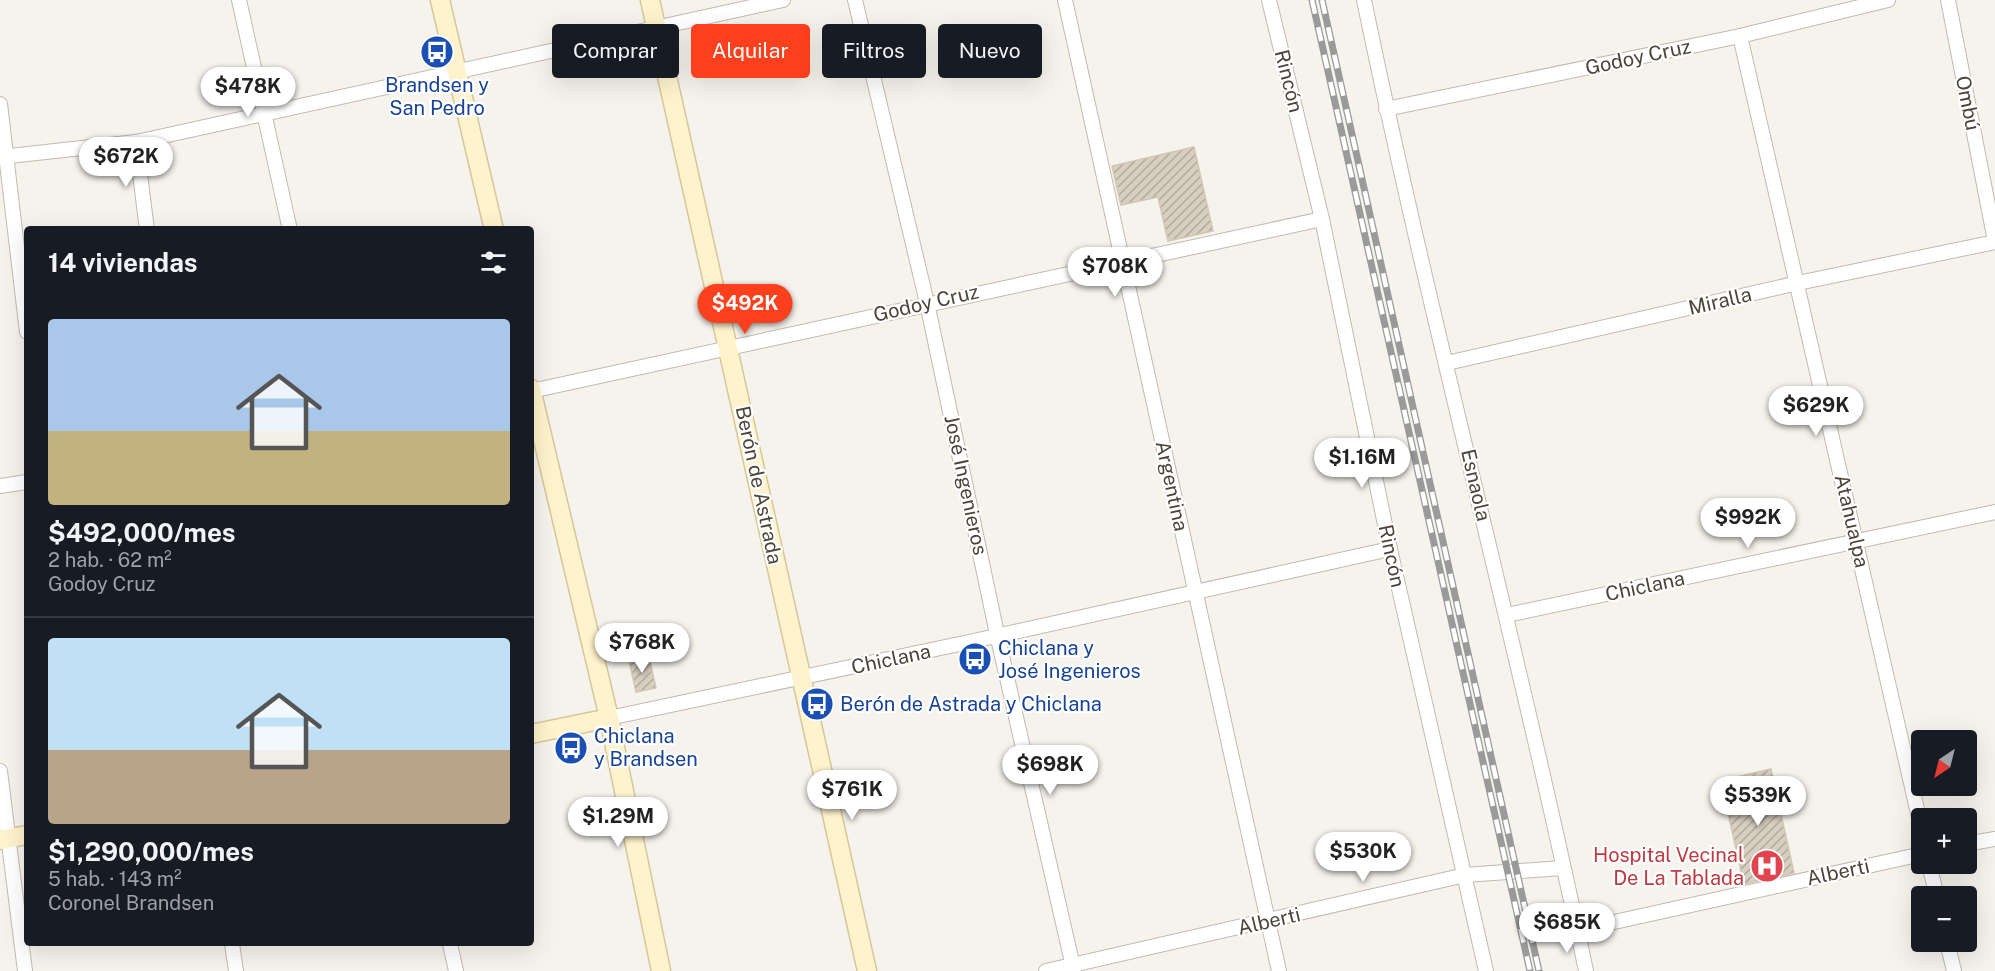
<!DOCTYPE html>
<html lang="es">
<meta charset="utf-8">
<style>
body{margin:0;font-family:"Public Sans",sans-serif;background:#242831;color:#f1f3f6;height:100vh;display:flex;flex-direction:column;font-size:22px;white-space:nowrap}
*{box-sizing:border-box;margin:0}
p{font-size:20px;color:#9ea1a6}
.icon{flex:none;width:33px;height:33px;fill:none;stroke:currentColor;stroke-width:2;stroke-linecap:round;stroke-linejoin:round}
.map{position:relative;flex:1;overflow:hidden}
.details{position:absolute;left:24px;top:226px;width:510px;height:720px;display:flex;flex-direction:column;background:#171b24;border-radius:6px;box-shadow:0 6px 24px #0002}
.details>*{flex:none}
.guide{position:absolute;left:552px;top:24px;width:570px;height:54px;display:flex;gap:12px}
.needle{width:39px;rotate:215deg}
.fabs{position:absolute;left:1911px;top:730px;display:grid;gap:12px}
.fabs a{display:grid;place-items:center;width:66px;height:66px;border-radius:6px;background:#171b24;box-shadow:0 6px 24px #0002;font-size:30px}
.price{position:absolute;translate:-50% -51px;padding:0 14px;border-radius:21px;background:#fff;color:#222;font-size:20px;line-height:39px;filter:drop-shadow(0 2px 3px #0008)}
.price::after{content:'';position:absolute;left:50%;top:36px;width:18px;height:14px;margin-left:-9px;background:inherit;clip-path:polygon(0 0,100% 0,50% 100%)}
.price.active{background:#fc3f1d;color:#fff}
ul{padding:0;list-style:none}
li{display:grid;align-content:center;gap:12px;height:318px;padding:0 24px}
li+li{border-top:2px solid #363941}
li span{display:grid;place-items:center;height:186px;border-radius:6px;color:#555}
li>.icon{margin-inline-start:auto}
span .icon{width:108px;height:108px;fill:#fffc;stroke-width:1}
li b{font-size:26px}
h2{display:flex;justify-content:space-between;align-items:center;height:72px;padding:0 24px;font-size:26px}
.pill{padding:0 21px;border-radius:6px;background:#171b24;box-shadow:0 6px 24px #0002;font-size:21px;line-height:54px}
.pill.active{background:#fc3f1d;color:#fff}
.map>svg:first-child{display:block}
</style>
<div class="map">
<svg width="1995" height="971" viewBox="0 0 1995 971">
<defs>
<pattern id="building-hatch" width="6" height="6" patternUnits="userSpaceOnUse" patternTransform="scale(1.5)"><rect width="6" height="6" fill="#d8cfc1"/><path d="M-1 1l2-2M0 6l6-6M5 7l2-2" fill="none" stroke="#b1aa9e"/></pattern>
</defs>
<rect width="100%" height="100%" fill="#f6f3ec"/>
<g fill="url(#building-hatch)" stroke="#d3c7b4" stroke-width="1.5">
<polygon points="1194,147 1213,231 1168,241 1158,197 1121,205 1112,166"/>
<polygon points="649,657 656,688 636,692 629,661"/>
<polygon points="1771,769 1794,873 1744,884 1723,791 1731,789 1728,779"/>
</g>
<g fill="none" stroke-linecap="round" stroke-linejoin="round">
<defs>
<g id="street">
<polyline points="239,0 290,230"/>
<polyline points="855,0 927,303 997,634 1074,971"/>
<polyline points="1065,0 1279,971"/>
<polyline points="1269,0 1322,219 1390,549 1486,971"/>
<path d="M1364,0C1431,325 1518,646 1586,971"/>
<polyline points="1948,0 1995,241"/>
<polyline points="1740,36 1922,831"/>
<polyline points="0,104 27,332"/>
<polyline points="1386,109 1740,36 1888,0"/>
<polyline points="136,142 147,230"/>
<polyline points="0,157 136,142 783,0"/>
<polyline points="1447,363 1798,283 1995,242"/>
<polyline points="531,391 1322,219"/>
<polyline points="0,486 27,482"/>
<polyline points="1507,615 1995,512"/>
<polyline points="609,718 969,642 1390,549"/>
<polyline points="0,771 25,971"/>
<polyline points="1966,844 1995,839"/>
<polyline points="1929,864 1937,897"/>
<polyline points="1578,930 1922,854"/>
<polyline points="1947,942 1954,971"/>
<polyline points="232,944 236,971"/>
<polyline points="450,944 456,971"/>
<polyline points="1046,971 1465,875 1563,868"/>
</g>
<g id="secondary">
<polyline points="440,0 494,230"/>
<polyline points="650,0 867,971"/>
<polyline points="531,389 609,718 661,971"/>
<polyline points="531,734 609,718"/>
<polyline points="0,840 27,835"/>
</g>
</defs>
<use href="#street" stroke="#c2bbae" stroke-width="16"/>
<use href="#secondary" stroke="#d6c79b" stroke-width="21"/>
<use href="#street" stroke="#fff" stroke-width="14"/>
<use href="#secondary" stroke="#fff3cd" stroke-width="18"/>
<defs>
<g id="rail">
<polyline points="1312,0 1530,971"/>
<polyline points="1322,0 1539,971"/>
</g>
</defs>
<use href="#rail" stroke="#9a9a9a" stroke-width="7"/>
<use href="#rail" stroke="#fff" stroke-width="4.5" stroke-dasharray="14" stroke-linecap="butt"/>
</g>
<defs>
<symbol id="bus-disc" viewBox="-11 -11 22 22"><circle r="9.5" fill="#1a4fb4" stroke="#fff"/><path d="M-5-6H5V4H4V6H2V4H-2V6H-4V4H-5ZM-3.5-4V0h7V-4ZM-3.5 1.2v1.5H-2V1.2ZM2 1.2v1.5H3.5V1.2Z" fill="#fff"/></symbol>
<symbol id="hospital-disc" viewBox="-11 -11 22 22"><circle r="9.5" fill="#e0444e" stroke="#fff"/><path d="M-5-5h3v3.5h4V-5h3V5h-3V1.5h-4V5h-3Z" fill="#fff"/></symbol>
</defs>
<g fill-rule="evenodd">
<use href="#bus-disc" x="418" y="33" width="38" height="38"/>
<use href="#bus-disc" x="956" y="640" width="38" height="38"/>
<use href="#bus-disc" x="798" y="685" width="38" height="38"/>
<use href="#bus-disc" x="552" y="729" width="38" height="38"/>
<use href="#hospital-disc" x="1748" y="847" width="38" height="38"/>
</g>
<g text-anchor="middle" stroke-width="4.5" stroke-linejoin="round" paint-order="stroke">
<g font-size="20" fill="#4b4439" stroke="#fff">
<text transform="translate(1638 57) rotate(-12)" y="7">Godoy Cruz</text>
<text transform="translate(1289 81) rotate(76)" y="7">Rincón</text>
<text transform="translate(1968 103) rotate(79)" y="7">Ombú</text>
<text transform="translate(1720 301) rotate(-13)" y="7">Miralla</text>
<text transform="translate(926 303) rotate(-13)" y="7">Godoy Cruz</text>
<text transform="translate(759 485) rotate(78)" y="7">Berón de Astrada</text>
<text transform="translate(966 485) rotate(78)" y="7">José Ingenieros</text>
<text transform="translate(1476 485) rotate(77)" y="7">Esnaola</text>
<text transform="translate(1172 486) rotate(78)" y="7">Argentina</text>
<text transform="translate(1852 521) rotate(77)" y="7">Atahualpa</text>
<text transform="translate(1392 556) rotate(78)" y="7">Rincón</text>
<text transform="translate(1645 586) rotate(-12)" y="7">Chiclana</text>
<text transform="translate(891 659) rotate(-12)" y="7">Chiclana</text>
<text transform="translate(1838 872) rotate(-12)" y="7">Alberti</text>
<text transform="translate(1269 921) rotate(-13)" y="7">Alberti</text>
</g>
<g font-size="20" fill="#164399" stroke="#fff" text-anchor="start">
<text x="437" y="92" text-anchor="middle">Brandsen y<tspan x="437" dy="23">San Pedro</tspan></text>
<text x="998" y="655">Chiclana y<tspan x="998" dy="23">José Ingenieros</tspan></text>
<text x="840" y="711">Berón de Astrada y Chiclana</text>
<text x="594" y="743">Chiclana<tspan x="594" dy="23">y Brandsen</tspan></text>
</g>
<g font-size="20" fill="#be3a42" stroke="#fff" text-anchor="end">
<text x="1744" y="862">Hospital Vecinal<tspan x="1744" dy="23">De La Tablada</tspan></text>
</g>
</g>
</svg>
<div class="fabs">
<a><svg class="needle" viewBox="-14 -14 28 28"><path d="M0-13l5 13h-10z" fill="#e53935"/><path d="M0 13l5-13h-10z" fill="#9ea1a6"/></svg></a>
<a>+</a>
<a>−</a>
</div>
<b class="price" style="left:248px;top:118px">$478K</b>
<b class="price" style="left:126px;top:188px">$672K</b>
<b class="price" style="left:1115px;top:298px">$708K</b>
<b class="price active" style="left:745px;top:335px">$492K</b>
<b class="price" style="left:1816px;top:437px">$629K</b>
<b class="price" style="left:1362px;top:489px">$1.16M</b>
<b class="price" style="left:1748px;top:549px">$992K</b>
<b class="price" style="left:642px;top:674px">$768K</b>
<b class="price" style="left:1050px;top:796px">$698K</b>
<b class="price" style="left:852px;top:821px">$761K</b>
<b class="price" style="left:1758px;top:827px">$539K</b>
<b class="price" style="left:618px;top:848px">$1.29M</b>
<b class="price" style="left:1363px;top:883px">$530K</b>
<b class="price" style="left:1567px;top:954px">$685K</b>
<div class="guide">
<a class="pill">Comprar</a>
<a class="pill active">Alquilar</a>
<a class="pill">Filtros</a>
<a class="pill">Nuevo</a>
</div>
<section class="details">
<h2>14 viviendas<svg class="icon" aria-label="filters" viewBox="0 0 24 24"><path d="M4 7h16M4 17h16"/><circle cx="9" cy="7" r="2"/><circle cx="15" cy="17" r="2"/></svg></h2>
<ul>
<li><span style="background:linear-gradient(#a9c7e8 60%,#c2b280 0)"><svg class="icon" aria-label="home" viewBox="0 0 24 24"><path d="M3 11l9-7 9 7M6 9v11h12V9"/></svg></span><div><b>$492,000/mes</b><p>2 hab. · 62 m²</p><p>Godoy Cruz</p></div></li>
<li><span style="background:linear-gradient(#bfe0f5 60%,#b9a48a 0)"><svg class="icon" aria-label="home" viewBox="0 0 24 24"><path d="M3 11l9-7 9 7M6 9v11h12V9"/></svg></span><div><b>$1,290,000/mes</b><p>5 hab. · 143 m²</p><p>Coronel Brandsen</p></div></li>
</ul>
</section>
</div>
